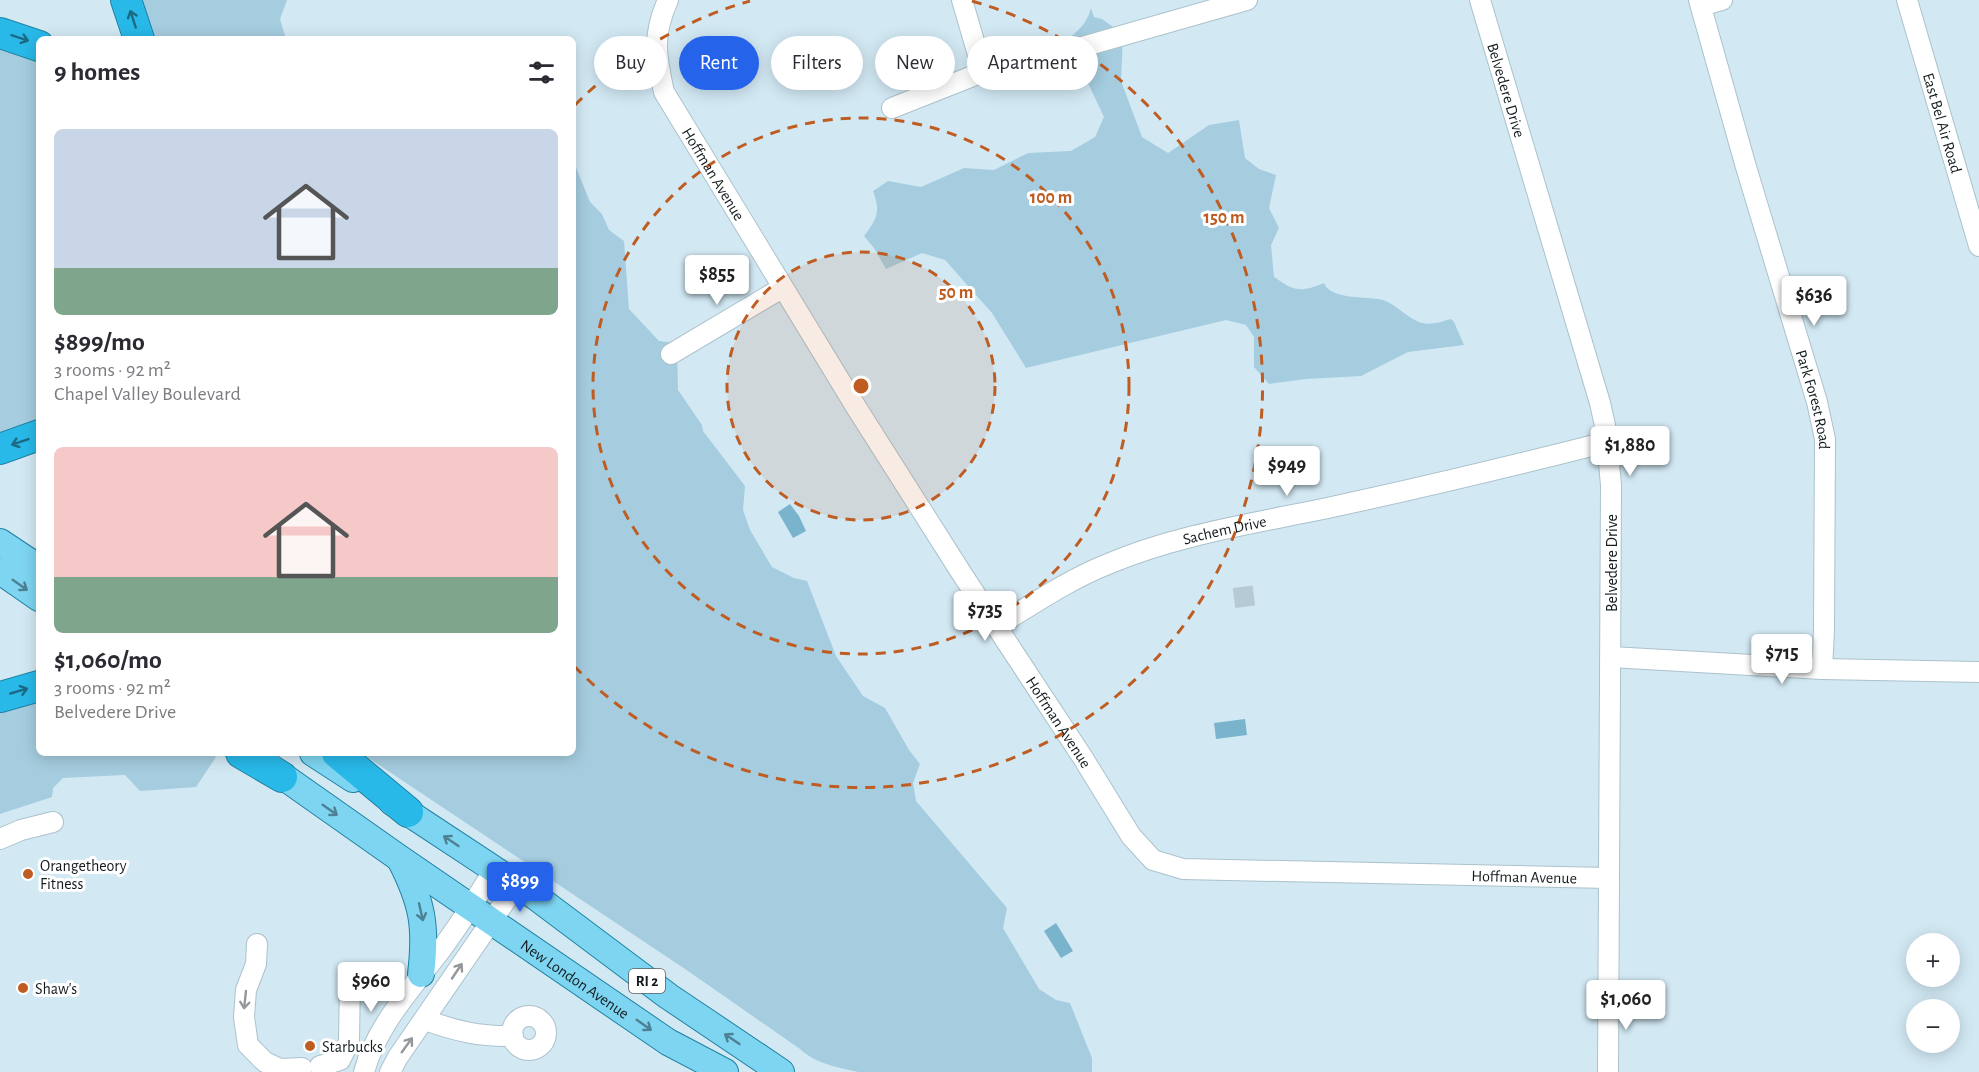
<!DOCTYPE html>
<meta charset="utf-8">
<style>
body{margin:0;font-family:"Alegreya Sans",sans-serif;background:#f7f7f7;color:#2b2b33;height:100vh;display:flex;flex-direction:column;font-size:22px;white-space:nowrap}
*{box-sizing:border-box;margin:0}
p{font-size:20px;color:#7c7c81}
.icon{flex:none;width:33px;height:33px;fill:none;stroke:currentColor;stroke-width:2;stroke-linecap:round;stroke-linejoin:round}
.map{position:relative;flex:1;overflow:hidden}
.sheet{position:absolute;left:36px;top:36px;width:540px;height:720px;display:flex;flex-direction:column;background:#fff;border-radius:9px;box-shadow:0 3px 15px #0003}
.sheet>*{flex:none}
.top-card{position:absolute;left:594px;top:36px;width:570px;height:54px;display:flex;gap:12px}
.fabs{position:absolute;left:1906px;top:933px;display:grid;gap:12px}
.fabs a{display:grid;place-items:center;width:54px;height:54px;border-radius:50%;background:#fff;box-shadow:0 3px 15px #0003;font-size:30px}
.price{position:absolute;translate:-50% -51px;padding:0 14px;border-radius:6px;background:#fff;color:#222;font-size:20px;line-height:39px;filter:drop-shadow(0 2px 3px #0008)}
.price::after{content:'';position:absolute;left:50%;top:36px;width:18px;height:14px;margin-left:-9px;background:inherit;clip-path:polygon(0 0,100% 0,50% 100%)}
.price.selected{background:#2563eb;color:#fff}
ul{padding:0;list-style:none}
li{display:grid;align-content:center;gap:12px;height:318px;padding:0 18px}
li span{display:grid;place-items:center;height:186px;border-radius:9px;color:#555}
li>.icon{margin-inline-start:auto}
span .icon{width:108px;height:108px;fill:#fffc;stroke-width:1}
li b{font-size:26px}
h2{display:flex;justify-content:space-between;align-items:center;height:72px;padding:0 18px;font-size:26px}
.chip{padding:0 21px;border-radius:27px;background:#fff;box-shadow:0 3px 15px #0003;font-size:21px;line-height:54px}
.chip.selected{background:#2563eb;color:#fff}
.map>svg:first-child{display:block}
</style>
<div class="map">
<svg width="1979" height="1072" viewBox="0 0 1979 1072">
<rect width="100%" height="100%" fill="#d2e9f4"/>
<g fill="#a5cddf">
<polygon points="141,0 287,0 280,19 286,39 154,39"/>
<path d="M1091,8L1094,17L1102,19L1123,34L1121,81L1142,137L1168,153L1209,125L1239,120L1245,158L1259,169L1276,175L1269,208L1279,228L1271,245L1274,277C1294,291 1300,293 1324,283C1330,300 1367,296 1383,300C1396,304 1406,317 1419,322C1429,326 1441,322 1451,319L1454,322L1464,345L1408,352L1361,376L1306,379L1269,384L1254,367V337L1246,325L1226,320L1026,368L992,313L945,260L922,253L886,269L874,248L864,236C877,219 881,212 873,191L888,181L921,187L964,168L994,170L1028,153L1071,151L1095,137L1104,117L1086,79L1048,51C1066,41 1086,29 1091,8Z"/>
<polygon points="0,35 39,49 39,436 0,449"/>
<path d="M573,160L590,202L602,214L609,230L624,241L629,309L659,341L677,343L678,390L702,425L703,431L745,486L743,510L750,530L772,567L794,578L807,581L836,656L863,696L885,708L909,750L920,764L913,783L916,801L1007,908L1003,928L1039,989L1056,1000L1070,1003L1092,1058V1072H858C837,1067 816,1064 800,1049L688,971L361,753H573Z"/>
<polygon points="39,684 39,753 212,753 216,757 196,787 140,791 125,775 63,778 53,788 52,797 0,814 0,698"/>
</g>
<g fill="#79b3cc">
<polygon points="790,504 799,516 806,531 793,538 778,512"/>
<polygon points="1245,719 1247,735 1216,739 1214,723"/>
<polygon points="1056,923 1073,951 1061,958 1044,931"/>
</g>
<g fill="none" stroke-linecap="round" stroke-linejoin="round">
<polyline stroke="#b5cad4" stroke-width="20" stroke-dasharray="20 10" stroke-linecap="butt" points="1234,598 1258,595"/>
<defs>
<g id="minor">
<path id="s1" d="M668,0C652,35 656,56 664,92L856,407L962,574L1083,758L1131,836L1153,860L1183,869L1609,878"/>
<polyline points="962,0 983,72"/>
<path id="s2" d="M1480,0L1600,403L1606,430L1611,485L1608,1072"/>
<path id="s3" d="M1699,0L1746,167L1817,402L1825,439L1824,631L1822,669"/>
<path id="s4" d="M1907,0L1979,246"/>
<polyline points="1701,6 1722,0"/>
<polyline points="892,108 983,72 1068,51 1247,0"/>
<polyline points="671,354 782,288"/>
<path id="s5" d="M997,626C1033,604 1068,580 1108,564C1179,534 1257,523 1332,507C1425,487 1516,465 1607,442"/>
<polyline points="1611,657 1822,669 1979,672"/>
<polyline points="0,839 21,830 53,822"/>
<polyline points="257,944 256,964 246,990 244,1017 248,1045 265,1062 280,1069 302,1068"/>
<circle cx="529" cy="1033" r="17"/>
<path d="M425,1020C456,1031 480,1037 513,1036"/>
<polyline points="320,1066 340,1060 349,1042 350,976"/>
<path d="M364,1072C377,1024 414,986 443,947C461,922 478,896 494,870"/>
<polyline points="390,1072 398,1057 517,884"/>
</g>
<g id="major">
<polyline points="0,542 39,568"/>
<polyline points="0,571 39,598"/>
<polyline points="313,753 353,779"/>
<path id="s6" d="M267,765L399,858L668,1042L725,1072"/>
<polyline points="392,802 536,897 668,996 781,1072"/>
<path d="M400,859C422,902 427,925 421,974"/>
</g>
<g id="highway">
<polyline points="126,0 139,39"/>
<polyline points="0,33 39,46"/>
<polyline points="0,449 39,435"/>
<polyline points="0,697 39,686"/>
<polyline points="241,753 282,777"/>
<polyline points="337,753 408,812"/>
</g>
</defs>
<use href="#minor" stroke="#abc2cc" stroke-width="22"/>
<use href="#major" stroke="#2082a2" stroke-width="28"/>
<use href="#highway" stroke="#2082a2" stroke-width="32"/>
<use href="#minor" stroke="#fff" stroke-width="20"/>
<use href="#major" stroke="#7ed5f2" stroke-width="26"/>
<use href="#highway" stroke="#28b9e9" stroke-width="30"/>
</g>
<defs><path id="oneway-shaft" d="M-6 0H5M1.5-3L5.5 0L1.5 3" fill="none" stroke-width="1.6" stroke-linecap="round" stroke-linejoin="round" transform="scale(1.5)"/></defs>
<g stroke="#1d6a84">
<use href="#oneway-shaft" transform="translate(133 19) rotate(-108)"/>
<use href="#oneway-shaft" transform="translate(20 38) rotate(18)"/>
<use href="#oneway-shaft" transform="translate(20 442) rotate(161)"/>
<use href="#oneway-shaft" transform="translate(19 691) rotate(-16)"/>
</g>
<g stroke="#4d8193">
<use href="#oneway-shaft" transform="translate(20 585) rotate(35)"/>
<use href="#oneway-shaft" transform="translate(330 810) rotate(35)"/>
<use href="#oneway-shaft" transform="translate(451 841) rotate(-146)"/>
<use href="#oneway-shaft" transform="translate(421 912) rotate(77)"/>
<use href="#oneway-shaft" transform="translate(644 1025) rotate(35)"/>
<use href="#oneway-shaft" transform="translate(732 1039) rotate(-146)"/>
</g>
<g stroke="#94989a">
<use href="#oneway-shaft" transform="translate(457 971) rotate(-56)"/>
<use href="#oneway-shaft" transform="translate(245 1000) rotate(96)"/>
<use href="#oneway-shaft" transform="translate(407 1045) rotate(-54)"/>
</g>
<circle cx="861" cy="386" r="134" fill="#bf5c22" fill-opacity=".12"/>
<g fill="none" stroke="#bf5c22" stroke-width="3" stroke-dasharray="10 8">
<circle cx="861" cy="386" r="134"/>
<circle cx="861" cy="386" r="268"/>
<path d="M575 105A401 401 0 0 1 750 1M972 1A401 401 0 1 1 575 667"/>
</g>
<g fill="#bf5c22" stroke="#fff" stroke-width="2">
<circle cx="28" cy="874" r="6"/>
<circle cx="23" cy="988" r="6"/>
<circle cx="310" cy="1046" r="6"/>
</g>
<g text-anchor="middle" stroke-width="6" stroke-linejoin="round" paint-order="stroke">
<rect fill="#fff" stroke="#595f62" stroke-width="1.5" x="629" y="969" width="36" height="24" rx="4.5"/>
<g font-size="15" font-weight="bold" fill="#121b1e">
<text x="647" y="986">RI 2</text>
</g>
<g font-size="16" fill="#121b1e" stroke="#fff">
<text dy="6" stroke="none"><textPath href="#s2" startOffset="94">Belvedere Drive</textPath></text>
<text dy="6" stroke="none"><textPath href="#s4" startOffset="128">East Bel Air Road</textPath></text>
<text dy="6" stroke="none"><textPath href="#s1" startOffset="190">Hoffman Avenue</textPath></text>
<text dy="6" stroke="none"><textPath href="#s3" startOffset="416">Park Forest Road</textPath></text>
<text dy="6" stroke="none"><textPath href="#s5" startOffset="249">Sachem Drive</textPath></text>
<text transform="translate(1611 563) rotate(-90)" y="6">Belvedere Drive</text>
<text dy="6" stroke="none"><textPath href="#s1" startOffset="838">Hoffman Avenue</textPath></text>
<text dy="6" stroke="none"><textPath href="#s1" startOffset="1378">Hoffman Avenue</textPath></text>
<text dy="6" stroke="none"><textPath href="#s6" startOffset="375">New London Avenue</textPath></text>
</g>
<g font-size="16" fill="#121b1e" stroke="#fff" text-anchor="start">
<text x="40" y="871">Orangetheory<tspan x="40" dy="18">Fitness</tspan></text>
<text x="35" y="994">Shaw's</text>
<text x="322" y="1052">Starbucks</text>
</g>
</g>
<circle cx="861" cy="386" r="9" fill="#bf5c22" stroke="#fff" stroke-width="3"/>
<g font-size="18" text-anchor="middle" font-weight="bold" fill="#bf5c22" stroke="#fff" stroke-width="6" stroke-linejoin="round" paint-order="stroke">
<text x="1051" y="203">100 m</text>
<text x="1224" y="223">150 m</text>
<text x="956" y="298">50 m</text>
</g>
</svg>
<div class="fabs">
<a>+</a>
<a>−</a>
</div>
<b class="price" style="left:717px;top:306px">$855</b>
<b class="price" style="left:1814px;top:327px">$636</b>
<b class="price" style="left:1630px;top:477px">$1,880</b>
<b class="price" style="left:1287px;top:497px">$949</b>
<b class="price" style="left:985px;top:642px">$735</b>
<b class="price" style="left:1782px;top:685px">$715</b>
<b class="price selected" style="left:520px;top:913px">$899</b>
<b class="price" style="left:371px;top:1013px">$960</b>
<b class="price" style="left:1626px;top:1031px">$1,060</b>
<div class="top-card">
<a class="chip">Buy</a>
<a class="chip selected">Rent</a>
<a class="chip">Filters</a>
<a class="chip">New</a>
<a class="chip">Apartment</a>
</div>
<section class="sheet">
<h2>9 homes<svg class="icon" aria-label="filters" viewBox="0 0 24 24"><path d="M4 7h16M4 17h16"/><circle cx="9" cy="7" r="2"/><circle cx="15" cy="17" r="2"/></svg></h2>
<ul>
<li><span style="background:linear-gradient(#c9d6e8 75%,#7fa58c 0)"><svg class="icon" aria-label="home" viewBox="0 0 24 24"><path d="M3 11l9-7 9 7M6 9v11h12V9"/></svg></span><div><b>$899/mo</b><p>3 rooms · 92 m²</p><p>Chapel Valley Boulevard</p></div></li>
<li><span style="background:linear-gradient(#f6c9c9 70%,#7fa58c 0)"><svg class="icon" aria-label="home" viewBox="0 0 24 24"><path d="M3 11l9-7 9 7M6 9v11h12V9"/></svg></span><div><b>$1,060/mo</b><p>3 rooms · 92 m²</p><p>Belvedere Drive</p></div></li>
</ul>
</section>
</div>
